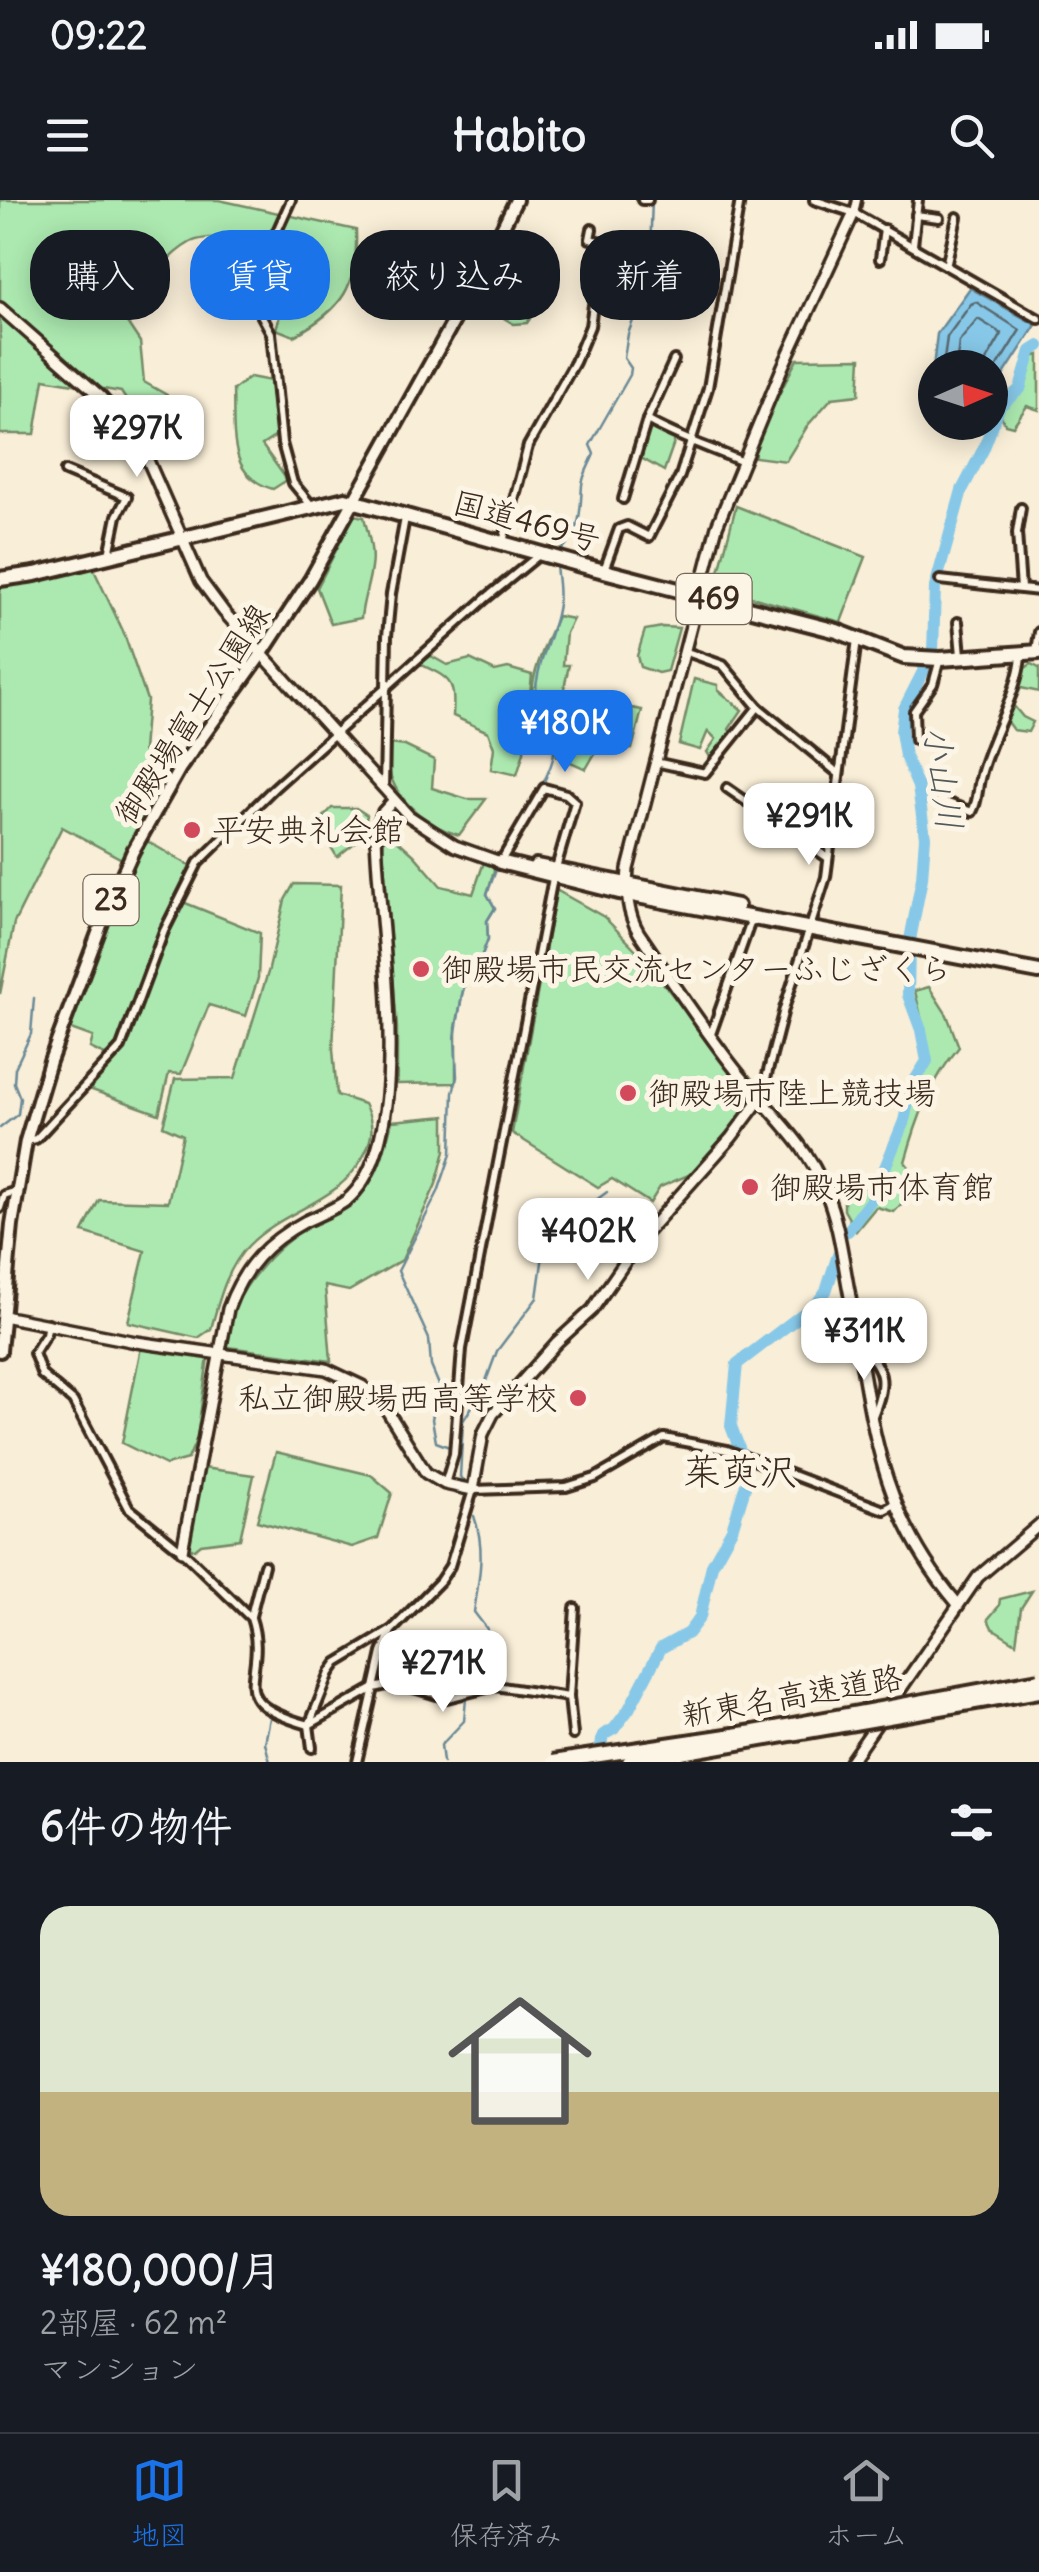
<!DOCTYPE html>
<html lang="ja">
<meta charset="utf-8">
<style>
body{margin:0;font-family:Delius,"Klee One",sans-serif;background:#242831;color:#f1f3f6;height:100vh;display:flex;flex-direction:column;font-size:38px;white-space:nowrap}
*{box-sizing:border-box;margin:0}
p{font-size:32px;color:#9ea1a6}
.icon{flex:none;width:55px;height:55px;fill:none;stroke:currentColor;stroke-width:2;stroke-linecap:round;stroke-linejoin:round}
.map{position:relative;height:1562px;overflow:hidden}
.details{display:flex;flex-direction:column;background:#171b24;flex:1}
.details>*{flex:none}
.banner{position:absolute;left:30px;top:30px;width:980px;height:90px;display:flex;gap:20px}
.needle{width:65px;rotate:87deg}
.buttons{position:absolute;left:918px;top:150px;display:grid;gap:20px}
.buttons a{display:grid;place-items:center;width:90px;height:90px;border-radius:50%;background:#171b24;box-shadow:0 5px 25px #0003;font-size:50px}
.price{position:absolute;translate:-50% -85px;padding:0 22px;border-radius:20px;background:#fff;color:#222;font-size:32px;line-height:65px;filter:drop-shadow(0 2px 5px #0008)}
.price::after{content:'';position:absolute;left:50%;top:60px;width:30px;height:22px;margin-left:-15px;background:inherit;clip-path:polygon(0 0,100% 0,50% 100%)}
.price.selected{background:#1a73e8;color:#fff}
ul{padding:0;list-style:none}
li{display:grid;align-content:center;gap:20px;height:530px;padding:0 40px}
li span{display:grid;place-items:center;height:310px;border-radius:30px;color:#555}
li>.icon{margin-inline-start:auto}
span .icon{width:180px;height:180px;fill:#fffc;stroke-width:1}
li b{font-size:42px}
h2{display:flex;justify-content:space-between;align-items:center;height:120px;padding:0 40px;font-size:42px}
.pill{padding:0 35px;border-radius:40px;background:#171b24;box-shadow:0 5px 25px #0003;font-size:35px;line-height:90px}
.pill.selected{background:#1a73e8;color:#fff}
.status{display:flex;justify-content:space-between;align-items:center;height:70px;padding:0 50px;background:#171b24;direction:ltr}
.status svg{height:28px;fill:currentColor}
header{display:flex;justify-content:space-between;align-items:center;height:130px;padding:0 40px;background:#171b24;font-size:45px;font-weight:700}
.tabs{display:flex;justify-content:space-around;align-items:center;height:140px;border-top:2px solid #363941;background:#171b24;font-size:28px;color:#9ea1a6}
.tabs a{display:grid;justify-items:center;gap:5px}
.tabs .selected{color:#1a73e8}
.map>svg:first-child{display:block}
</style>
<div class="status"><b>09:22</b><svg viewBox="0 0 49 12"><path d="M0 12V9h3v3zM5 12V6h3v6zM10 12V3h3v9zM15 12V0h3v12zM26 1h20v11H26zM47 4h2v5h-2z"/></svg></div>
<header><svg class="icon" aria-label="menu" viewBox="0 0 24 24"><path d="M4 6h16M4 12h16M4 18h16"/></svg>Habito<svg class="icon" aria-label="search" viewBox="0 0 24 24"><circle cx="10" cy="10" r="6"/><path d="M15 15l6 6"/></svg></header>
<div class="map">
<svg width="1039" height="1562" viewBox="0 0 1039 1562">
<rect width="100%" height="100%" fill="#f9eed7"/>
<filter id="ink" filterUnits="userSpaceOnUse"><feTurbulence type="fractalNoise" baseFrequency=".01" numOctaves="2"/><feDisplacementMap in="SourceGraphic" scale="20" xChannelSelector="R" yChannelSelector="G"/><feConvolveMatrix kernelMatrix="1 2 1 2 8 2 1 2 1" color-interpolation-filters="sRGB"/></filter>
<g filter="url(#ink)">
<g fill="#ace9b0" stroke="#748a67" stroke-width="2.5">
<path d="M0,0H219L356,30C358,86 344,108 294,136L276,129L281,112L309,94L315,50C288,46 214,30 191,42C162,58 142,91 124,118L140,142L144,182L167,195L173,211L166,245L145,229L121,192L44,179L35,234H0Z"/>
<polygon points="539,72 544,76 542,86 546,94 527,123 514,124 495,113 470,110 482,85 511,89 518,75"/>
<polygon points="1039,155 1039,210 1027,206 1013,226 1005,224 1000,213 1024,186 1029,158"/>
<polygon points="861,158 859,195 832,198 808,225 786,261 755,257 754,244 797,159"/>
<path d="M250,177L271,181L276,236L262,245L287,280L273,289C226,276 235,230 233,190Z"/>
<polygon points="647,220 676,237 664,271 637,256"/>
<polygon points="736,306 866,357 841,422 715,387"/>
<path d="M354,315L364,317C368,334 374,351 371,368C369,385 363,398 361,418L331,424L317,388Z"/>
<polygon points="93,368 123,431 147,500 143,551 169,570 122,659 62,627 14,723 0,794 0,386"/>
<path d="M557,416L573,419L566,433L563,465H569L558,516L566,529L571,527L585,537L608,523L599,502L642,510L632,549L624,550L611,533L602,541L586,569L557,556C554,535 541,526 534,507C525,484 548,439 557,416Z"/>
<polygon points="662,427 679,428 667,471 658,473 640,467 637,456 645,430"/>
<path d="M431,456L447,465L470,459L495,471L508,468L532,475L524,552L517,575L491,569L494,548L488,532L453,516C455,480 451,479 420,464Z"/>
<polygon points="1031,464 1039,468 1039,492 1021,488 1013,505 1023,517 1033,522 1028,532 1013,530 1004,518 1024,469"/>
<polygon points="694,479 718,485 718,490 742,510 729,529 731,533 710,557 707,552 716,539 708,531 700,550 679,544"/>
<path d="M390,544L405,546L434,560L432,588L467,599H486L459,635C433,628 400,605 391,577C388,568 390,554 390,544Z"/>
<polygon points="332,608 356,608 367,615 362,637 337,657 317,624"/>
<polygon points="385,629 414,655 441,686 473,694 484,662 496,664 487,694 495,708 487,721 488,739 477,768 466,779 462,795 456,828 456,883 397,884 397,828 383,648"/>
<polygon points="145,640 194,668 178,700 260,733 258,778 246,816 209,805 181,874 169,873 159,914 89,889 115,860 90,848 93,837 68,828 117,698"/>
<path d="M294,684L341,685L333,849L337,895L364,904C374,922 374,936 364,955C340,1003 285,1008 249,1045C227,1067 219,1100 211,1129L198,1138L128,1122L145,1051L83,1032L99,1000L168,1002L183,935L163,926L175,879L235,878L269,769L285,700Z"/>
<polygon points="556,690 604,717 641,755 751,895 750,905 691,974 660,987 650,1003 612,979 598,987 512,933"/>
<path d="M929,787L947,815L959,847C930,882 917,919 905,962L921,982L894,1012L876,1007L856,1031L844,1010V999L875,981L930,856L915,791Z"/>
<path d="M445,916V951L436,984L402,1060L349,1091L325,1086L331,1161L228,1147C222,1104 271,1049 305,1029C322,1019 346,1012 359,998C379,975 385,950 392,921Z"/>
<polygon points="141,1147 208,1157 197,1238 188,1259 166,1265 122,1243"/>
<polygon points="276,1252 371,1275 392,1293 378,1338 352,1347 257,1321"/>
<polygon points="203,1268 254,1275 240,1339 201,1344 195,1349 186,1349"/>
<polygon points="1032,1391 1021,1408 1016,1443 992,1428 988,1419 999,1406 1000,1399"/>
</g>
<polygon fill="#87c8e8" stroke="#698997" stroke-width="2.5" points="970,88 1036,125 990,196 990,168 935,168 935,204 929,201 937,134"/>
<g fill="none" stroke-linecap="round" stroke-linejoin="round">
<g stroke="#59696f" stroke-width="2.5">
<polyline points="943,168 947,137 971,104 976,102 1020,130 990,178"/>
<polyline points="956,168 959,142 978,119 1002,134 982,168"/>
</g>
<g stroke="#698997" stroke-width="2.5">
<path d="M559,352C582,333 580,312 582,285C583,275 590,264 594,254L590,245L630,175L631,168L624,158L628,134L649,78L652,0"/>
<path d="M541,588C550,568 561,551 548,530C542,520 538,514 536,502C533,467 554,437 558,404C560,391 557,378 556,365"/>
<polyline points="502,652 537,595"/>
<polyline points="0,928 18,914 20,898 14,883 15,868 31,834 34,798"/>
<polyline points="460,1251 436,1242 432,1219 439,1185 431,1166 429,1139 398,1071 438,992 451,954 453,893 457,877 455,838 462,795 466,779 477,768 488,739 487,721 495,708 487,694 496,670"/>
<polyline points="468,1283 460,1277 463,1221 483,1189 497,1151 537,1098 543,1055 554,1031 607,992"/>
<path d="M474,1316C486,1349 479,1378 474,1412L487,1429L493,1465L481,1483"/>
<polyline points="270,1518 265,1543 270,1562"/>
<polyline points="443,1562 441,1545 464,1521 466,1498"/>
</g>
<g stroke="#87c8e8" stroke-width="12">
<polyline points="848,1031 873,997 904,921 912,885 927,861 921,830 908,795 909,745 922,678 925,637 918,587 905,556 901,532 904,509 933,452 935,387 962,290 983,250 1000,206 1020,189 1031,151 1039,146"/>
<polyline points="598,1562 603,1535 614,1529 629,1509 661,1448 688,1433 700,1417 712,1365 732,1329 747,1281 744,1261 731,1226 737,1164 817,1103 826,1091 838,1055"/>
</g>
<defs>
<g id="street">
<polyline points="291,0 252,87 252,98 271,133 282,243 293,283 311,305"/>
<polyline points="642,0 648,0"/>
<polyline points="814,0 854,13 1039,119"/>
<polyline points="854,13 857,0"/>
<polyline points="916,15 939,18"/>
<polyline points="913,45 918,0"/>
<polyline points="880,59 884,29"/>
<polyline points="946,66 957,17"/>
<path d="M647,220C678,238 711,248 743,262"/>
<polyline points="65,271 127,297 117,316 109,355"/>
<polyline points="623,299 647,220 674,160"/>
<polyline points="1021,308 1017,333 1021,389 1039,391"/>
<polyline points="503,342 528,246 575,162 590,126 602,42 590,39 592,29"/>
<polyline points="604,370 619,329 627,326 649,337 680,276 708,188 740,0"/>
<polyline points="940,380 1021,389"/>
<polyline points="958,422 961,455"/>
<polyline points="684,451 723,465 758,507 839,574"/>
<polyline points="1036,451 1039,432"/>
<polyline points="915,540 914,511 933,484 940,459"/>
<polyline points="655,562 705,573 758,507"/>
<polyline points="727,588 828,658"/>
<polyline points="384,589 387,436 391,394 405,318"/>
<path d="M940,600L972,612C979,599 977,588 981,575C990,538 1019,491 1021,455"/>
<polyline points="711,834 752,718"/>
<polyline points="761,898 784,809 826,677 857,439"/>
<polyline points="26,941 36,939 121,847 164,731 198,663 274,588 485,399 540,354"/>
<polyline points="0,1008 4,995 17,991"/>
<path d="M48,1123L46,1134L34,1153L42,1175L73,1201L129,1308L182,1351L251,1418C271,1478 216,1499 309,1525L374,1488L397,1483L447,1498L495,1486L569,1497L573,1535"/>
<path d="M860,1146C888,1170 885,1186 872,1218"/>
<polyline points="445,1284 454,1254 462,1149 478,1066 553,678 575,602 566,594 544,588 501,661"/>
<polyline points="251,1416 264,1365"/>
<polyline points="569,1496 575,1408"/>
<polyline points="312,1548 309,1525 330,1473 337,1463 390,1431"/>
<polyline points="357,1562 382,1453 391,1431 440,1381 450,1366 473,1290 566,1287 595,1278 664,1238 727,1250 884,1310 895,1304"/>
</g>
<g id="secondary">
<path d="M854,13L783,166L717,326L628,669C626,692 627,713 639,733C670,778 701,826 735,869C767,910 806,941 825,990C838,1020 842,1053 848,1086C872,1209 872,1303 957,1403"/>
<polyline points="0,108 101,197 139,240 201,381 224,412 409,616 455,646 500,662"/>
<polyline points="3,1116 136,1142 326,1169 362,1186 383,1204 426,1273 445,1284 473,1290 483,1234 493,1214 557,1142 592,1110 641,1039 731,938 761,898"/>
<path d="M182,1351L228,1109C243,1067 267,1042 306,1021C319,1015 335,1009 347,1000C420,938 376,719 376,630L383,612L394,600"/>
<polyline points="889,1506 978,1377 1039,1325"/>
<polyline points="850,1562 880,1519"/>
</g>
<polyline id="primary" points="0,1151 12,1025 26,941 50,861 109,704 133,651 180,568 263,452 310,380 476,81 516,0"/>
<g id="highway">
<polyline points="0,379 35,374 345,299 581,365 837,431 904,457 940,459 1039,452"/>
<polyline points="500,662 627,694 1039,772"/>
<polyline points="536,666 737,706"/>
</g>
</defs>
<use href="#street" stroke="#3b2a1e" stroke-width="14"/>
<use href="#secondary" stroke="#3b2a1e" stroke-width="16"/>
<use href="#primary" stroke="#3b2a1e" stroke-width="18"/>
<use href="#highway" stroke="#3b2a1e" stroke-width="20"/>
<use href="#street" stroke="#fcf5e5" stroke-width="6"/>
<use href="#secondary" stroke="#fcf5e5" stroke-width="9"/>
<use href="#primary" stroke="#fcf5e5" stroke-width="10"/>
<use href="#highway" stroke="#fcf5e5" stroke-width="12"/>
<defs>
<g id="highway-bridge">
<polyline points="553,1562 754,1532 1039,1480"/>
<polyline points="629,1562 1039,1491"/>
</g>
</defs>
<use href="#highway-bridge" stroke="#3b2a1e" stroke-width="20" stroke-linecap="butt"/>
<use href="#highway-bridge" stroke="#fcf5e5" stroke-width="12"/>
</g>
</g>
<g fill="#d1495b" stroke="#fcf5e5" stroke-width="4">
<circle cx="192" cy="630" r="10"/>
<circle cx="421" cy="769" r="10"/>
<circle cx="628" cy="893" r="10"/>
<circle cx="750" cy="987" r="10"/>
<circle cx="578" cy="1198" r="10"/>
</g>
<g text-anchor="middle" stroke-width="10" stroke-linejoin="round" paint-order="stroke">
<g fill="#fcf5e5" stroke="#75675a" stroke-width="2.5">
<rect x="676.5" y="374" width="75" height="50" rx="8"/>
<rect x="83.5" y="675" width="55" height="50" rx="8"/>
</g>
<g font-size="30" font-weight="bold" fill="#3b2a1e">
<text x="714" y="409">469</text>
<text x="111" y="710">23</text>
</g>
<g font-size="32" fill="#3b2a1e" stroke="#fcf5e5">
<text transform="translate(527 321) rotate(15)" y="11">国道469号</text>
<text transform="translate(192 514) rotate(-57)" y="11">御殿場富士公園線</text>
<text transform="translate(792 1496) rotate(-10)" y="11">新東名高速道路</text>
</g>
<g font-size="32" fill="#3b2a1e" stroke="#fcf5e5" text-anchor="start">
<text x="212" y="641">平安典礼会館</text>
<text x="441" y="780">御殿場市民交流センターふじざくら</text>
<text x="648" y="904">御殿場市陸上競技場</text>
<text x="770" y="998">御殿場市体育館</text>
<text x="558" y="1209" text-anchor="end">私立御殿場西高等学校</text>
</g>
<g font-size="35" font-style="italic" fill="#52595b" stroke="#fcf5e5">
<text transform="translate(943 578) rotate(82)" y="12">小山川</text>
</g>
<g font-size="38" fill="#3b2a1e" stroke="#fcf5e5">
<text x="740" y="1285">茱萸沢</text>
</g>
</g>
</svg>
<div class="buttons">
<a><svg class="needle" viewBox="-14 -14 28 28"><path d="M0-13l5 13h-10z" fill="#e53935"/><path d="M0 13l5-13h-10z" fill="#9ea1a6"/></svg></a>
</div>
<b class="price" style="left:137px;top:280px">¥297K</b>
<b class="price selected" style="left:565px;top:575px">¥180K</b>
<b class="price" style="left:809px;top:668px">¥291K</b>
<b class="price" style="left:588px;top:1083px">¥402K</b>
<b class="price" style="left:864px;top:1183px">¥311K</b>
<b class="price" style="left:443px;top:1515px">¥271K</b>
<div class="banner">
<a class="pill">購入</a>
<a class="pill selected">賃貸</a>
<a class="pill">絞り込み</a>
<a class="pill">新着</a>
</div>
</div>
<section class="details">
<h2>6件の物件<svg class="icon" aria-label="filters" viewBox="0 0 24 24"><path d="M4 7h16M4 17h16"/><circle cx="9" cy="7" r="2"/><circle cx="15" cy="17" r="2"/></svg></h2>
<ul>
<li><span style="background:linear-gradient(#dfe7d0 60%,#c2b280 0)"><svg class="icon" aria-label="home" viewBox="0 0 24 24"><path d="M3 11l9-7 9 7M6 9v11h12V9"/></svg></span><div><b>¥180,000/月</b><p>2部屋 · 62 m²</p><p>マンション</p></div></li>
</ul>
</section>
<nav class="tabs">
<a class="selected"><svg class="icon" aria-label="map" viewBox="0 0 24 24"><path d="M3 6l6-2 6 2 6-2v14l-6 2-6-2-6 2zM9 4v14M15 6v14"/></svg>地図</a>
<a><svg class="icon" aria-label="saved" viewBox="0 0 24 24"><path d="M7 4h10v16l-5-4-5 4z"/></svg>保存済み</a>
<a><svg class="icon" aria-label="home" viewBox="0 0 24 24"><path d="M3 11l9-7 9 7M6 9v11h12V9"/></svg>ホーム</a>
</nav>
